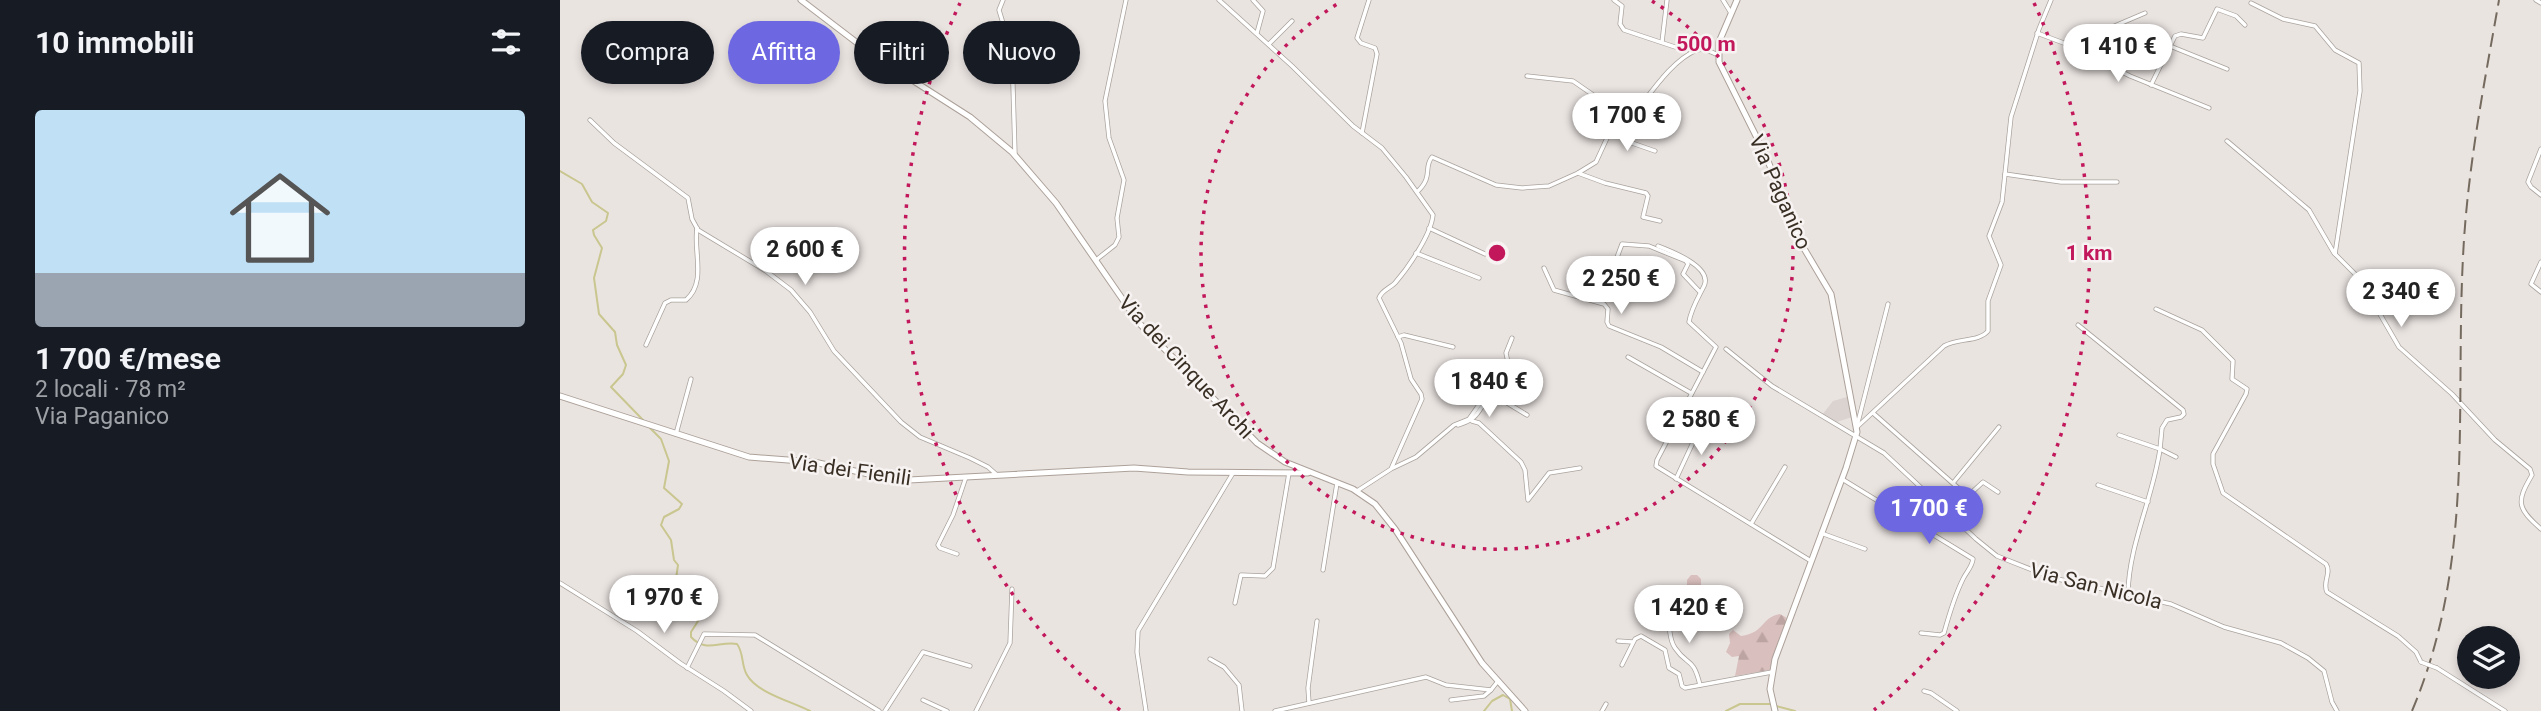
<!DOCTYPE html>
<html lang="it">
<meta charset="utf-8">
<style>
body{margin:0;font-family:Roboto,sans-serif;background:#242831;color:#f1f3f6;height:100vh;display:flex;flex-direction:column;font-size:26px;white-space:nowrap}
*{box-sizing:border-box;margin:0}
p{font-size:23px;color:#9ea1a6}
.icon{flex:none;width:38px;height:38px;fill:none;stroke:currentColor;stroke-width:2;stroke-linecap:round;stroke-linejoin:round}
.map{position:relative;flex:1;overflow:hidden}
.side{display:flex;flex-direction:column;background:#171b24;width:560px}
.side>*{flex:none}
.top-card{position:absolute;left:21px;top:21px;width:665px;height:63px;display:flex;gap:14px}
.fabs{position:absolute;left:1897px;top:626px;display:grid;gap:14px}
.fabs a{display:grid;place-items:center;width:63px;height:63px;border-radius:50%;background:#171b24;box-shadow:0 4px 10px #0003;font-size:35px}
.price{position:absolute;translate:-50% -60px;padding:0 16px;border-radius:24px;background:#fff;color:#222;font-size:23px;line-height:46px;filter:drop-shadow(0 2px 4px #0008)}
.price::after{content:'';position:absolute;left:50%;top:42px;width:21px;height:16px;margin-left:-10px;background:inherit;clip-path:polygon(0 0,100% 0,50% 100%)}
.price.active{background:#6d67e2;color:#fff}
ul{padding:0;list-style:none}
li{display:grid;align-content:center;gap:14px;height:371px;padding:0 35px}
li span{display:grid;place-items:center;height:217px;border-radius:7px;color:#555}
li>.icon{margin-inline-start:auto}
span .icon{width:126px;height:126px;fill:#fffc;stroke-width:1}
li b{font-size:30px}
h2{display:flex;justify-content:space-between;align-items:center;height:84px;padding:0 35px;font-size:30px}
.tag{padding:0 24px;border-radius:32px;background:#171b24;box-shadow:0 4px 10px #0003;font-size:24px;line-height:63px}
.tag.active{background:#6d67e2;color:#fff}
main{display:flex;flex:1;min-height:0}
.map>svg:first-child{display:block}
</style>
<main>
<section class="side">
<h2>10 immobili<svg class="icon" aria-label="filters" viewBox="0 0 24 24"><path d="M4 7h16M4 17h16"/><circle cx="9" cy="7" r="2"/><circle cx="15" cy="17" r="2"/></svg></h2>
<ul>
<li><span style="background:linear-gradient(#bfe0f5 75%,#9aa5b1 0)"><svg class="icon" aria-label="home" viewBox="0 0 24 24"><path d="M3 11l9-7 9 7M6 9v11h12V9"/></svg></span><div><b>1 700 €/mese</b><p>2 locali · 78 m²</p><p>Via Paganico</p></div></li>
</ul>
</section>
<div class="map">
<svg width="1981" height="711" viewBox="0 0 1981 711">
<defs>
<pattern id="forest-firs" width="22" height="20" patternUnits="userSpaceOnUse" patternTransform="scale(1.75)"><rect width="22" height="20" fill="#d9bfbd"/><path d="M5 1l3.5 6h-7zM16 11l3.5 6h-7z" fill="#bba4a2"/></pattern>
</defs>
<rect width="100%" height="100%" fill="#eae4e1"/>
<polygon fill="#dad3d0" points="1287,397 1292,417 1274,423 1262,415 1273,401"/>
<polygon fill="#d9bfbd" points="1131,575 1137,575 1141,579 1141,592 1127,585 1127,580"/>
<path fill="url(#forest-firs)" d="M1220,614L1227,618L1210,670L1175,676L1179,656L1172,657L1166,652L1170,643L1169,634L1173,630L1181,636C1205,633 1201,617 1220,614Z"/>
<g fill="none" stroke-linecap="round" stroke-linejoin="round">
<g stroke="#c9c68f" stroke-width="2">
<polyline points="0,171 22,184 32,202 48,213 46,221 33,230 34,235 42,248 34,278 39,314 55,332 57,345 66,365 63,374 51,387 83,420"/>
<path d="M89,427L101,439L109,461L104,488L122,504L119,509L104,517L101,525L111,540L114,560L118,565L116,579L123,592L120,606L140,618L131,632V637C146,653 159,641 177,644C184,653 181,665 187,675C197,693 233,702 250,711"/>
<polyline points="1216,706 1235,711"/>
<polyline points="924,711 932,701 943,695 950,699 952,711"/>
<polyline points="1166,711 1180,704 1211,704"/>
</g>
<defs>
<g id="street">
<polyline points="443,0 439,10 452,53 455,154"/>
<path d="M659,0L732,66L793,126L822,148L846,177L873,215C871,235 848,268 835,283C829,289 822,290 819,298L841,343L851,379L861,394L862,399L831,469L797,491"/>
<polyline points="693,0 703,11 697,33"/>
<polyline points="1054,0 1062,6 1060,24 1064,30 1118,48 1136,50"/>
<polyline points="1163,0 1171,13"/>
<polyline points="1976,0 1981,3"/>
<polyline points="1691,3 1723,19 1755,26 1775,50 1799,63 1800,91 1775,254"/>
<polyline points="1477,33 1509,45 1570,76 1649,108"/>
<polyline points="1102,42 1107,0"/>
<polyline points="709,44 732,21"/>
<polyline points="1510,45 1585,13"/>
<polyline points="1610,46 1667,69"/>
<polyline points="1556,70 1598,31"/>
<path d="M967,76L1013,81L1052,108L1069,116L1075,113C1091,93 1112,60 1137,50C1144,48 1152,52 1158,55"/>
<polyline points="1591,85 1615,36 1621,34 1643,38 1657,9 1676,16 1685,25"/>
<polyline points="30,120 54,143 128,198 132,219 138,230 206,271 231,290 250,312 274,351 341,422 360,437 410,458 428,467 437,475"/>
<polyline points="1051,130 1072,143 1095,151"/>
<polyline points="802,133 817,54 815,48 801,43 797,38 809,0"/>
<path d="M1667,141L1749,210L1774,253L1799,278L1839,347L1892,394L1935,440L1970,469L1972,475C1956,502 1957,508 1981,529"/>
<polyline points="1981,149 1968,182 1971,187 1981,195"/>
<polyline points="1018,173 1045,183 1086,193 1088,196 1083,217 1100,221"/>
<polyline points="1445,174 1501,182 1557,182"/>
<path d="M857,192C874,176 863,168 872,157L936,185L962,188L989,186L1018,173L1036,162L1059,112"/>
<polyline points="869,228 925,254"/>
<path d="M1098,246C1111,251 1153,267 1144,286C1138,298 1131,309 1129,322L1156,347L1097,460L1096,466L1251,561"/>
<polyline points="856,253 919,278"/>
<polyline points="536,260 555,245 559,237 557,218 564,180 549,138 545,101 566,0"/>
<polyline points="1981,262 1971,284 1981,292"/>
<polyline points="984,268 994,290 1044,304 1048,309 1047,322 1049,326 1101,347 1143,372"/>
<polyline points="1050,276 1062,244 1089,246 1126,261 1128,264 1123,274 1140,292"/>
<path d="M1596,309L1642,330L1673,361L1672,379L1687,389L1686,394L1653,454V464L1663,493L1766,564C1772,573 1762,582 1767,592L1838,636L1856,652L1861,662"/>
<polyline points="1518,325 1623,410 1624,414 1621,417 1607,420 1602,428 1600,449 1616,457"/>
<polyline points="838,337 844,335 893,347"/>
<path d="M86,345L105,303L111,300H126C147,282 133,251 137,228"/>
<polyline points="1166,349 1212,386 1324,453 1416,539 1437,556 1493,578 1611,604 1664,627 1721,643 1748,658 1764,671 1772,702 1777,711"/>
<polyline points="1068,357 1131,393"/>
<polyline points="1313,413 1405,494 1410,494 1423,482 1438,492"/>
<polyline points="912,421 919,423 961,462 965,470 968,500 989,473 1020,468"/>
<path d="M898,425C924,418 917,404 934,395L967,415"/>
<polyline points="1297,426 1328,304"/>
<path d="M1296,428L1384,346C1397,338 1419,342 1428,331V301L1441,265L1429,236L1442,202L1451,117L1479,29L1491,0"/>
<polyline points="116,434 131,379"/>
<path d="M1559,435L1600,449C1593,498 1569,544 1568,593"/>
<polyline points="833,468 856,457 894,425 909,419 928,392 949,381 951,377 946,353 952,338"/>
<polyline points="1116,479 1142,423"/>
<path d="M1282,479L1413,559C1412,567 1407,571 1403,579C1395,595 1389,615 1384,633L1380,635L1361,633"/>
<polyline points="1393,483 1439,427"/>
<polyline points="1538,485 1588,502"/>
<polyline points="1191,524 1225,467"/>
<polyline points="1261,533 1305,549"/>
<polyline points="397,554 380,548 378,545 393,515 406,477"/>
<polyline points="763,570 777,483"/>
<polyline points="0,583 77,631 120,663 164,691 191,711"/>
<path d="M1109,602C1110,616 1107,636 1115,648C1128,667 1133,656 1140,685"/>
<polyline points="675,603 681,575 705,576 713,568 729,473"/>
<polyline points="1110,616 1152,609"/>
<polyline points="1058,641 1073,642"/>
<polyline points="650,659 664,667 679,685 682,711"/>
<polyline points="1062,665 1075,639 1081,636 1105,650 1109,668 1119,674 1122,686 1125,688 1212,672"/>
<polyline points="127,668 144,634 195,635 319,711"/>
<polyline points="1877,668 1945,711"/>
<polyline points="1364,691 1371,693 1397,711"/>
<polyline points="363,700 387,711"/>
<polyline points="891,700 924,696 931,690"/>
<polyline points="749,703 748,688 757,621"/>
<polyline points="325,711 363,652 410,666"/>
<polyline points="416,711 450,643 452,589"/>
<polyline points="586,711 577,652 578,631 673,473"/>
<polyline points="715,711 866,677 886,685 931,690 938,681"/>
<polyline points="1042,711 1046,704"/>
</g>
<g id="secondary">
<polyline points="241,0 313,55 410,117 452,152 496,203 579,323 697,443 725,462 793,489 815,504 835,529 922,663 965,711"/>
<polyline points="1177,0 1159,42 1159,62 1206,156 1239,240 1271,294 1297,432 1286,468 1215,659 1210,689 1215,711"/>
<polyline points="0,396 189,457 254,462 313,475 349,480 574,468 628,472 748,473"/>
</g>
</defs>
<use href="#street" stroke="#aaa39d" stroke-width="5"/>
<use href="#secondary" stroke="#aca199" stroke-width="7"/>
<use href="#street" stroke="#fff" stroke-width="3.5"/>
<use href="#secondary" stroke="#fff" stroke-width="5"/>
<path stroke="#756a5e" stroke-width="2" stroke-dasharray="14 7" stroke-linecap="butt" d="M1852,711C1915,562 1895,413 1903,257C1907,171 1924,85 1939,0"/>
<defs>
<polyline id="street-bridge" points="1861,662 1877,668"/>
</defs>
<use href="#street-bridge" stroke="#aaa39d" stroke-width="5" stroke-linecap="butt"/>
<use href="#street-bridge" stroke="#fff" stroke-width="3.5"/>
</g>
<g fill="none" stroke="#c2185b" stroke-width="3.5" stroke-dasharray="3.5 7">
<path d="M1092 1A296 296 0 1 1 782 1"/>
<path d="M560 710A592 592 0 0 1 400 3M1474 3A592 592 0 0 1 1314 710"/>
</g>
<g text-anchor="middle" stroke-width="5" stroke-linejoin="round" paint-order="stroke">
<g font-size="21" fill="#392f24" stroke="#f7f3f2">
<text transform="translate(1220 192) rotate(66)" y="7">Via Paganico</text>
<text transform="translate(626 367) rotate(47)" y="7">Via dei Cinque Archi</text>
<text transform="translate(290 470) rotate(8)" y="7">Via dei Fienili</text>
<text transform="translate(1536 586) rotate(14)" y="7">Via San Nicola</text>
</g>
</g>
<circle cx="937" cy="253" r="10" fill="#c2185b" stroke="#f7f3f2" stroke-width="3.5"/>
<g font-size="21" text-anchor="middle" font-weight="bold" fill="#c2185b" stroke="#f7f3f2" stroke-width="5" stroke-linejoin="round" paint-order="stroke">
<text x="1146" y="51">500 m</text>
<text x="1529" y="260">1 km</text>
</g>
</svg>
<div class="fabs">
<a><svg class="icon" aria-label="layers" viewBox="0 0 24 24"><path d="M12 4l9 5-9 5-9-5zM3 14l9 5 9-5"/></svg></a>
</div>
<b class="price" style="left:1558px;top:84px">1 410 €</b>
<b class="price" style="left:1067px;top:153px">1 700 €</b>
<b class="price" style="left:245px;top:287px">2 600 €</b>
<b class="price" style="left:1061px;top:316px">2 250 €</b>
<b class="price" style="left:1841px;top:329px">2 340 €</b>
<b class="price" style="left:929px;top:419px">1 840 €</b>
<b class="price" style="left:1141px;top:457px">2 580 €</b>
<b class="price active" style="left:1369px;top:546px">1 700 €</b>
<b class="price" style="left:104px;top:635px">1 970 €</b>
<b class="price" style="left:1129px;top:645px">1 420 €</b>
<div class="top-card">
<a class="tag">Compra</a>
<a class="tag active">Affitta</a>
<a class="tag">Filtri</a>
<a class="tag">Nuovo</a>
</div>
</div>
</main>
